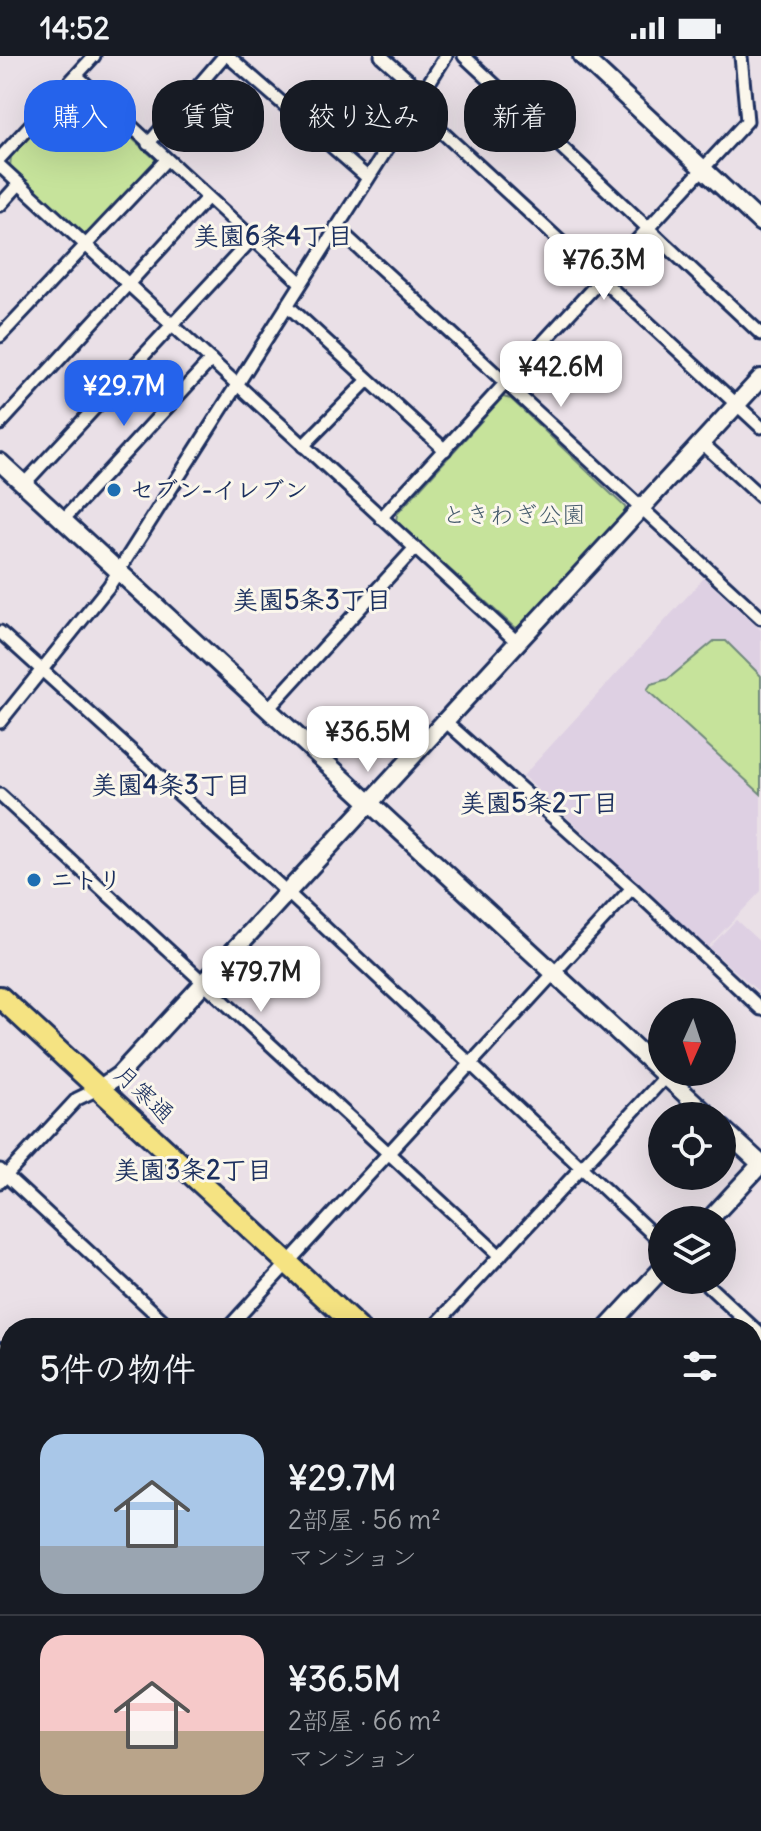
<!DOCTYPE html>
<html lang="ja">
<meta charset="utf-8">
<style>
body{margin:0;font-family:Delius,"Klee One",sans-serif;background:#20242c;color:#f1f3f6;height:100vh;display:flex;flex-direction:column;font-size:30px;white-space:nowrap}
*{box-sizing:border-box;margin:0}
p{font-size:26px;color:#9ea1a6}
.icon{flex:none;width:44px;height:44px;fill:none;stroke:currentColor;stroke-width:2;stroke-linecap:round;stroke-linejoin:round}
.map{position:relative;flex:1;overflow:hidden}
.drawer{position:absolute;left:0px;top:1262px;width:762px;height:514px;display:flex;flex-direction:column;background:#171b24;border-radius:32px 32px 0 0;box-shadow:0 8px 32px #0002}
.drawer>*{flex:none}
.hud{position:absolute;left:24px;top:24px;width:714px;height:72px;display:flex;gap:16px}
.needle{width:52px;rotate:183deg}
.controls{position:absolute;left:648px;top:942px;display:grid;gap:16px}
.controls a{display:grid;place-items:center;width:88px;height:88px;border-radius:50%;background:#171b24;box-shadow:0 8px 32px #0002;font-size:40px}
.price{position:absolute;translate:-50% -68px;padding:0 18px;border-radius:16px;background:#fff;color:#222;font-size:26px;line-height:52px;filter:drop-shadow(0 2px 4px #0008)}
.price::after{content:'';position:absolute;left:50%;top:48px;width:24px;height:18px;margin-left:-12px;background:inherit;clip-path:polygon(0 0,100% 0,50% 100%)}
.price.current{background:#2563eb;color:#fff}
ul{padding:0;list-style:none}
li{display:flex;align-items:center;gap:24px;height:200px;padding:0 40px}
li+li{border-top:2px solid #363941}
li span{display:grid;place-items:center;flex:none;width:224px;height:160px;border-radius:24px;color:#555}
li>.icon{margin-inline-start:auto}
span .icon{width:96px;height:96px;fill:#fffc;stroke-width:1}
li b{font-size:34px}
h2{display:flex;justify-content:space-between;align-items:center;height:96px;padding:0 40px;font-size:34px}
.tag{padding:0 28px;border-radius:32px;background:#171b24;box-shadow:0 8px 32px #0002;font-size:28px;line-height:72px}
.tag.current{background:#2563eb;color:#fff}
.status{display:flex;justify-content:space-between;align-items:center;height:56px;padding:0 40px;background:#171b24;direction:ltr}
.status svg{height:22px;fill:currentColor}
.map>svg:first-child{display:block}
</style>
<div class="status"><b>14:52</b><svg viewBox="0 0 49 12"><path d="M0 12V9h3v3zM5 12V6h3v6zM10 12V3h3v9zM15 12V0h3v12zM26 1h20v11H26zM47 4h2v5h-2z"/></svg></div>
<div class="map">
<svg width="761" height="1775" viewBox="0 0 761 1775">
<rect width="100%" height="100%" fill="#eae0e7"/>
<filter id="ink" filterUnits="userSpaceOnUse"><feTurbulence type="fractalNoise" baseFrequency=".0125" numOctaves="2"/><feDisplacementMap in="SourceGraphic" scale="16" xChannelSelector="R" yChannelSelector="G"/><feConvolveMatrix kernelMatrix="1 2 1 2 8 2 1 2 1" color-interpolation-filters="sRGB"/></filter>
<g filter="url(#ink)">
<g fill="#ded0e3">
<polygon points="704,522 761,574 761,835 707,892 523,720"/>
<polygon points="736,864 761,887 761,938 709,892"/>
</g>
<g fill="#c6e39b" stroke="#70897c" stroke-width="2">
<polygon points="73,36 81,37 155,103 154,110 91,177 84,177 10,111 11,100"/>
<polygon points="503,341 511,343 625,451 626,458 528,568 515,572 396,465 397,458"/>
<polygon points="714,585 726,585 761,620 761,738 647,634 651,628 668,623"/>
</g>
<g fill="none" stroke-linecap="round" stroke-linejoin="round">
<defs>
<g id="street">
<polyline points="228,0 368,122"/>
<polyline points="381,0 422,36"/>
<polyline points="464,0 761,278"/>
<polyline points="77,20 301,227"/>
<polyline points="414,50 761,371"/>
<polyline points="148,88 224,0"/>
<polyline points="0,102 94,0"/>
<polyline points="0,110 518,587"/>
<polyline points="0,149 19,128"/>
<polyline points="336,171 761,562"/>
<polyline points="287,249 445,394"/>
<polyline points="0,280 166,104"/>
<polyline points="0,368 207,142"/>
<polyline points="701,386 761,441"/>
<polyline points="303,390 368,324"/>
<polyline points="24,428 252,183"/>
<polyline points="381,462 747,65 741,0"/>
<polyline points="63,464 211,304"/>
<polyline points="0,576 288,837 662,1187"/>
<polyline points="268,653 415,492"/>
<polyline points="445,665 632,832 761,953"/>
<polyline points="0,666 109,530 446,0"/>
<polyline points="0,739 500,1200"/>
<polyline points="0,1114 171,1272"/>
<polyline points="0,1126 77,1043 100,1032"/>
<polyline points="702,1224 761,1279"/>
<polyline points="228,1272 632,832"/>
<polyline points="433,1272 666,1020"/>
<polyline points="0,1336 10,1325"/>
<polyline points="752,1456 761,1447"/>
<polyline points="0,1465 10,1474"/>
<polyline points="0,1519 10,1509"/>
<polyline points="0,1700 10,1690"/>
<polyline points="324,1766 334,1775"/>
<polyline points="451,1775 460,1766"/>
<polyline points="751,1775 761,1765"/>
</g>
<g id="secondary">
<polyline points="582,0 761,167"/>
<polyline points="0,406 709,1060"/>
<polyline points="100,1032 119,1019 761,322"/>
<polyline points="722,1072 761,1108"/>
<polyline points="709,1164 761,1108"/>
<polyline points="607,1272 662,1213"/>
<polyline points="0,1295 10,1304"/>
<polyline points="0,1716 10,1725"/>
<polyline points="54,1766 63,1775"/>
<polyline points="515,1766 524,1775"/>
<polyline points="89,1775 99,1766"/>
</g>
<g id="highway">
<polyline points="0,941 358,1272"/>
<polyline points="752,1638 761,1647"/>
</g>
</defs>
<use href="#street" stroke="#1b2f5e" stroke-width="17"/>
<use href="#secondary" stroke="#1b2f5e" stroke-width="22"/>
<use href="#highway" stroke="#1b2f5e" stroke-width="26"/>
<use href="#street" stroke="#fbf7ec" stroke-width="11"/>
<use href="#secondary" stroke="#fbf7ec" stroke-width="16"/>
<use href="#highway" stroke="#f5e382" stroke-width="20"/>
</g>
</g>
<g fill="#1f6fb2" stroke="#fbf7ec" stroke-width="3">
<circle cx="114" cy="434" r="8"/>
<circle cx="34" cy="824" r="8"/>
</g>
<g text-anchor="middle" stroke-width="6" stroke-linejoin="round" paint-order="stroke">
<g font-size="24" font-weight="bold" fill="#1b2f5e" stroke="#fbf7ec" text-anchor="start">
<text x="130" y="442">セブン-イレブン</text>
<text x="50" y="832">ニトリ</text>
</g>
<g font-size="24" fill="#465c6d" stroke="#fbf7ec">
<text x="514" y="467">ときわぎ公園</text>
</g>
<g font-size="24" fill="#1b2f5e" stroke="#fbf7ec">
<text transform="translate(144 1038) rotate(43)" y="8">月寒通</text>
</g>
<g font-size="26" font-weight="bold" fill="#1b2f5e" stroke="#fbf7ec">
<text x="273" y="189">美園6条4丁目</text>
<text x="312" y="553">美園5条3丁目</text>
<text x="171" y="738">美園4条3丁目</text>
<text x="539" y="756">美園5条2丁目</text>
<text x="193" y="1123">美園3条2丁目</text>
</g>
</g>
</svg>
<div class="controls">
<a><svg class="needle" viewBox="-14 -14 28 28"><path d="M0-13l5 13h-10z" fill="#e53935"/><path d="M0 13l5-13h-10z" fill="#9ea1a6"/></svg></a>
<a><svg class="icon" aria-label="locate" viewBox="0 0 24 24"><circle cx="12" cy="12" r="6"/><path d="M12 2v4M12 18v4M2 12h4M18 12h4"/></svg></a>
<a><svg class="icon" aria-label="layers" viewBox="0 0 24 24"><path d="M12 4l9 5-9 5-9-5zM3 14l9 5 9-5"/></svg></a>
</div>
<b class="price" style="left:604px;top:246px">¥76.3M</b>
<b class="price" style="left:561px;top:353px">¥42.6M</b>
<b class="price current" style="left:124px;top:372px">¥29.7M</b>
<b class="price" style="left:368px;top:718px">¥36.5M</b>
<b class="price" style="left:261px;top:958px">¥79.7M</b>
<div class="hud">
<a class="tag current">購入</a>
<a class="tag">賃貸</a>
<a class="tag">絞り込み</a>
<a class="tag">新着</a>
</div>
<section class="drawer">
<h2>5件の物件<svg class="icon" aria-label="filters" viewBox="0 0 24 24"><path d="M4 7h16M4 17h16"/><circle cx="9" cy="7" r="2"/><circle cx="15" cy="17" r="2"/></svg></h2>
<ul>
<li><span style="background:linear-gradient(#a9c7e8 70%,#9aa5b1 0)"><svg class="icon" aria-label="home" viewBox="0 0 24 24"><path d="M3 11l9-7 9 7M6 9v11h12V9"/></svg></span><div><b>¥29.7M</b><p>2部屋 · 56 m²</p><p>マンション</p></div></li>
<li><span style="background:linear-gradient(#f6c9c9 60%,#b9a48a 0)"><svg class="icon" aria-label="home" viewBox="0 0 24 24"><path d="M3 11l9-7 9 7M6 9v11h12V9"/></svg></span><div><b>¥36.5M</b><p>2部屋 · 66 m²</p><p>マンション</p></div></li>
</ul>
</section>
</div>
